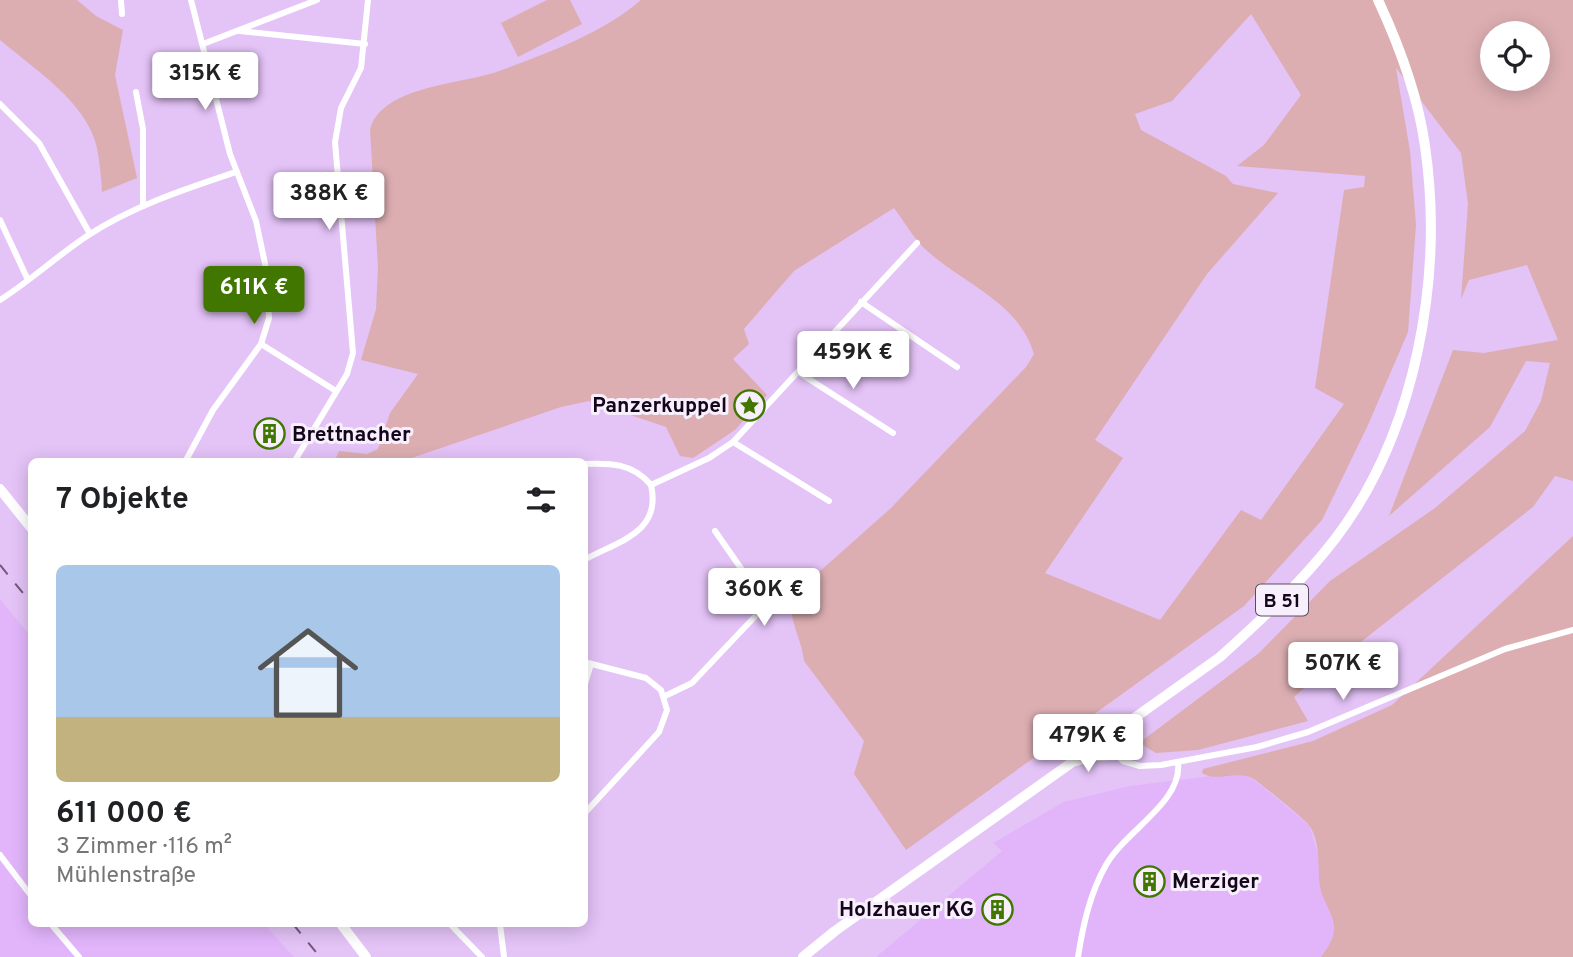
<!DOCTYPE html>
<html lang="de">
<meta charset="utf-8">
<style>
body{margin:0;font-family:Overpass,sans-serif;background:#f6f6f6;color:#202124;height:100vh;display:flex;flex-direction:column;font-size:26px;white-space:nowrap}
*{box-sizing:border-box;margin:0}
p{font-size:23px;color:#757577}
.icon{flex:none;width:38px;height:38px;fill:none;stroke:currentColor;stroke-width:2;stroke-linecap:round;stroke-linejoin:round}
.map{position:relative;flex:1;overflow:hidden}
.side{position:absolute;left:28px;top:458px;width:560px;height:469px;display:flex;flex-direction:column;background:#fff;border-radius:10px;box-shadow:0 4px 18px #0003}
.side>*{flex:none}
.tools{position:absolute;left:1480px;top:21px;display:grid;gap:14px}
.tools a{display:grid;place-items:center;width:70px;height:70px;border-radius:50%;background:#fff;box-shadow:0 4px 18px #0003;font-size:35px}
.price{position:absolute;translate:-50% -60px;padding:0 16px;border-radius:7px;background:#fff;color:#222;font-size:23px;line-height:46px;filter:drop-shadow(0 2px 4px #0008)}
.price::after{content:'';position:absolute;left:50%;top:42px;width:21px;height:16px;margin-left:-10px;background:inherit;clip-path:polygon(0 0,100% 0,50% 100%)}
.price.on{background:#417601;color:#fff}
ul{padding:0;list-style:none}
li{display:grid;align-content:center;gap:14px;height:371px;padding:0 28px}
li+li{border-top:2px solid #e0e0e0}
li span{display:grid;place-items:center;height:217px;border-radius:10px;color:#555}
li>.icon{margin-inline-start:auto}
span .icon{width:126px;height:126px;fill:#fffc;stroke-width:1}
li b{font-size:30px}
h2{display:flex;justify-content:space-between;align-items:center;height:84px;padding:0 28px;font-size:30px}
.map>svg:first-child{display:block}
</style>
<div class="map">
<svg width="1573" height="957" viewBox="0 0 1573 957">
<rect width="100%" height="100%" fill="#e4c3f7"/>
<g fill="#e2b5fb">
<polygon points="0,599 31,637 32,924 264,924 294,957 0,957"/>
<polygon points="1236,773 1253,779 1309,825 1321,863 1320,884 1331,912 1334,929 1332,940 1321,957 876,957 1002,851 993,843 1064,802 1130,786"/>
</g>
<g fill="#dcaeb2" fill-rule="evenodd">
<path d="M0,0H77L96,16L123,30L115,75L137,178L102,192C101,178 100,163 97,148C87,102 34,69 0,40Z"/>
<polygon points="547,0 570,0 582,24 518,57 501,23"/>
<path d="M641,0H1573V481L1555,476L1533,507L1325,670L1294,697L1308,721L1198,750L1156,753L1139,743L1259,653L1330,581L1435,508L1525,431L1541,401L1550,363L1526,361L1490,427L1389,516L1453,350L1484,353L1558,340L1527,265L1469,280L1461,299L1468,204L1461,153L1396,68L1410,151L1416,225L1408,332L1368,425L1322,520L1244,606L906,850L854,774L864,741L804,661C802,639 787,618 792,596L891,508L1026,367L1034,354C1018,300 960,283 923,247C912,236 904,221 894,208L794,271L744,329L749,344L733,359L767,395L735,430L693,458L680,456L666,427L589,401L561,407L400,462L335,460L339,451L367,454L378,449L390,413L418,374L361,360L376,309L378,268L370,129C384,84 464,85 502,70C550,52 603,33 641,0ZM1251,14L1301,95L1264,145L1237,166L1365,176L1364,187L1344,190L1315,388L1344,404L1261,520L1241,510L1160,620L1045,573L1123,458L1095,440L1207,274L1278,193L1233,184L1226,176L1141,130L1135,114L1172,101ZM1493,33H1538V79H1493Z"/>
<path d="M1573,536V957H1321C1327,948 1334,939 1334,928C1333,912 1323,902 1320,887C1317,868 1322,842 1308,824C1304,819 1261,784 1254,779C1237,769 1217,783 1202,773L1203,769L1313,741L1392,705Z"/>
</g>
<g fill="none" stroke-linecap="round" stroke-linejoin="round">
<g stroke="#fff" stroke-width="6">
<polyline points="121,0 122,14"/>
<polyline points="240,31 365,44"/>
<polyline points="203,44 317,0"/>
<polyline points="136,92 143,129 143,206"/>
<polyline points="0,104 39,143 90,234"/>
<polyline points="0,220 28,280"/>
<path d="M0,300C30,281 57,256 87,236C133,206 185,189 236,172"/>
<polyline points="861,302 957,367"/>
<polyline points="261,344 336,391"/>
<polyline points="798,372 893,433"/>
<polyline points="733,442 829,501"/>
<polyline points="185,462 213,410 261,344 269,318 267,273 256,221 230,154 191,0"/>
<polyline points="294,462 347,374 353,353 335,142 341,108 361,68 368,0"/>
<path d="M584,464C610,463 633,463 651,485"/>
<polyline points="651,485 709,458 733,442 917,243"/>
<path d="M584,560C618,541 662,533 651,485"/>
<polyline points="584,662 646,678 661,690 667,710 659,732 584,814"/>
<polyline points="584,687 591,664"/>
<polyline points="665,696 692,683 763,608 761,597 715,531"/>
<polyline points="1103,741 1123,761 1140,766 1161,765 1257,747 1308,732 1505,649 1573,630"/>
<polyline points="1077,763 1092,758 1116,757"/>
<polyline points="0,855 32,897"/>
<polyline points="51,924 79,957"/>
<polyline points="450,924 482,957"/>
<polyline points="500,924 504,957"/>
<path d="M1078,957C1083,925 1090,893 1106,865C1125,831 1183,802 1178,762"/>
</g>
<g stroke="#fff" stroke-width="10">
<polyline points="0,489 32,529"/>
<polyline points="341,924 366,957"/>
</g>
<path stroke="#fff" stroke-width="10" d="M803,957L835,931L1220,657C1261,620 1301,583 1335,539C1416,433 1444,277 1425,146C1418,96 1399,45 1378,0"/>
<g stroke="#6f597c" stroke-width="2" stroke-dasharray="12 12" stroke-linecap="butt">
<polyline points="0,565 32,604"/>
<polyline points="293,924 320,957"/>
</g>
</g>
<defs>
<symbol id="sight-ring" viewBox="-11 -11 22 22"><circle r="9.5" fill="#f7effc" stroke="#417601" stroke-width="1.5"/><path d="M0-6L1.8-2.2L6-1.7L2.9 1.2L3.7 5.4L0 3.3L-3.7 5.4L-2.9 1.2L-6-1.7L-1.8-2.2Z" fill="#417601"/></symbol>
<symbol id="building-ring" viewBox="-11 -11 22 22"><circle r="9.5" fill="#f7effc" stroke="#417601" stroke-width="1.5"/><path d="M-4-6H4V6H1V3H-1V6H-4ZM-2.5-4.3h1.7v1.8h-1.7ZM.8-4.3h1.7v1.8H.8ZM-2.5-1h1.7V.8h-1.7ZM.8-1h1.7V.8H.8Z" fill="#417601"/></symbol>
</defs>
<g fill-rule="evenodd">
<use href="#sight-ring" x="732" y="388" width="35" height="35"/>
<use href="#building-ring" x="252" y="416" width="35" height="35"/>
<use href="#building-ring" x="1132" y="864" width="35" height="35"/>
<use href="#building-ring" x="980" y="892" width="35" height="35"/>
</g>
<g text-anchor="middle" stroke-width="6" stroke-linejoin="round" paint-order="stroke">
<rect fill="#f7effc" stroke="#584c5e" stroke-width="2" x="1256" y="584.5" width="52" height="31" rx="5"/>
<g font-size="19" font-weight="bold" fill="#14061b">
<text x="1282" y="607">B 51</text>
</g>
<g font-size="21" font-weight="bold" fill="#14061b" stroke="#f7effc" text-anchor="end">
<text x="727" y="412">Panzerkuppel</text>
<text x="292" y="441" text-anchor="start">Brettnacher</text>
<text x="1172" y="888" text-anchor="start">Merziger</text>
<text x="974" y="916">Holzhauer KG</text>
</g>
</g>
</svg>
<div class="tools">
<a><svg class="icon" aria-label="locate" viewBox="0 0 24 24"><circle cx="12" cy="12" r="6"/><path d="M12 2v4M12 18v4M2 12h4M18 12h4"/></svg></a>
</div>
<b class="price" style="left:205px;top:112px">315K €</b>
<b class="price" style="left:329px;top:232px">388K €</b>
<b class="price on" style="left:254px;top:326px">611K €</b>
<b class="price" style="left:853px;top:391px">459K €</b>
<b class="price" style="left:764px;top:628px">360K €</b>
<b class="price" style="left:1343px;top:702px">507K €</b>
<b class="price" style="left:1088px;top:774px">479K €</b>
<section class="side">
<h2>7 Objekte<svg class="icon" aria-label="filters" viewBox="0 0 24 24"><path d="M4 7h16M4 17h16"/><circle cx="9" cy="7" r="2"/><circle cx="15" cy="17" r="2"/></svg></h2>
<ul>
<li><span style="background:linear-gradient(#a9c7e8 70%,#c2b280 0)"><svg class="icon" aria-label="home" viewBox="0 0 24 24"><path d="M3 11l9-7 9 7M6 9v11h12V9"/></svg></span><div><b>611 000 €</b><p>3 Zimmer · 116 m²</p><p>Mühlenstraße</p></div></li>
</ul>
</section>
</div>
